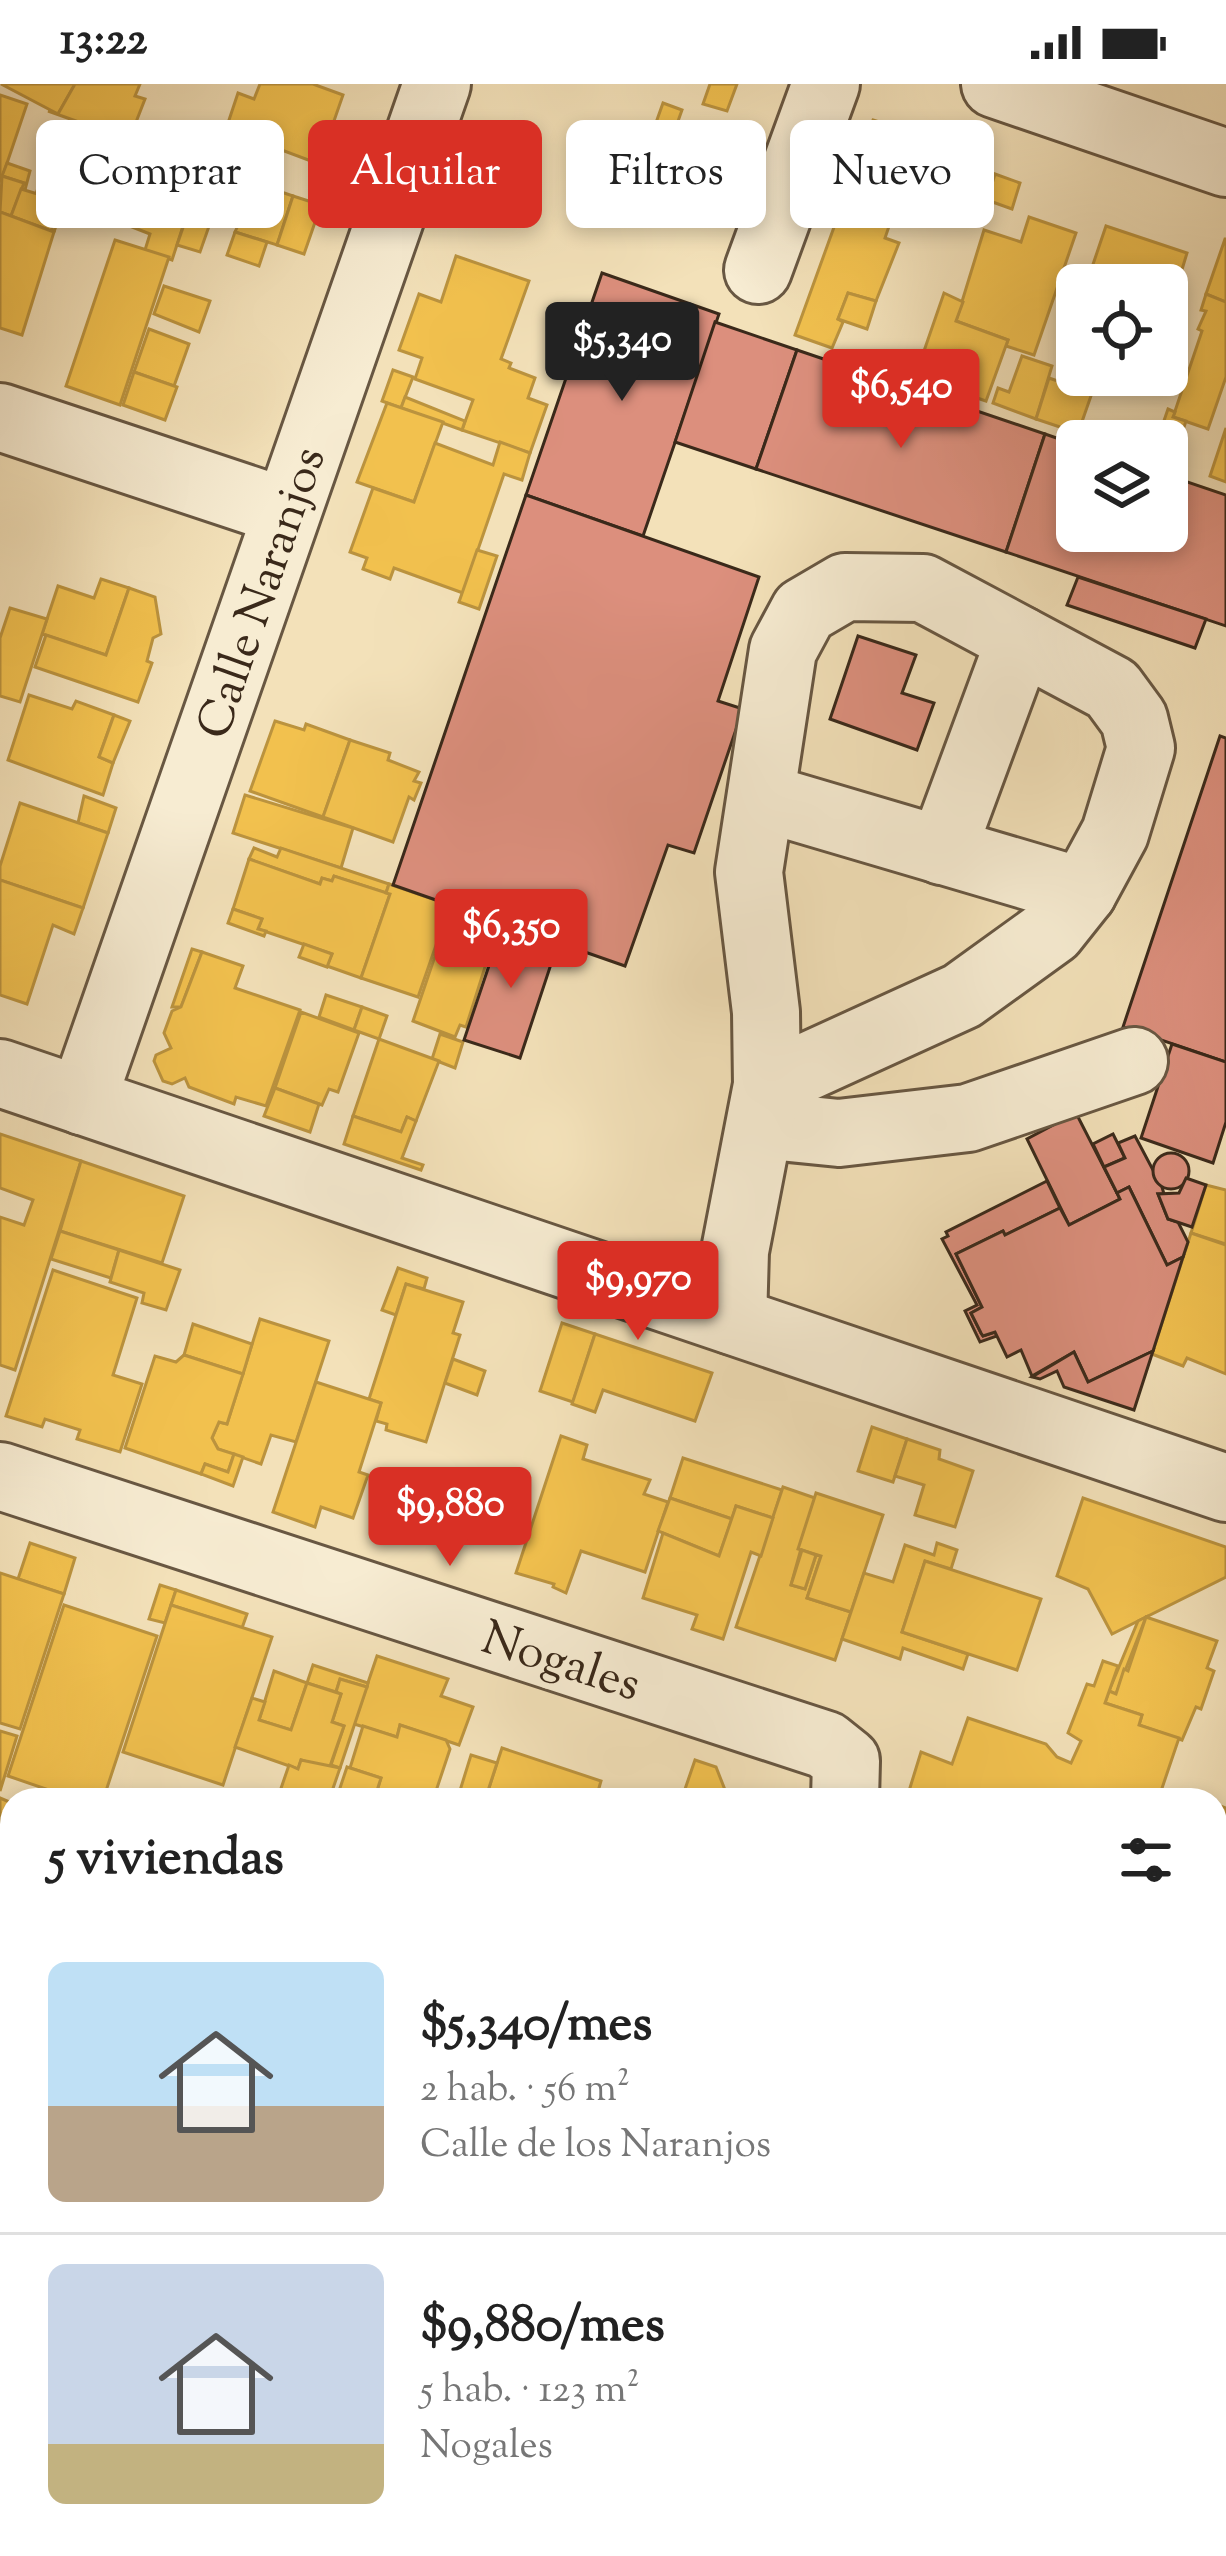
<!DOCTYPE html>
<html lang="es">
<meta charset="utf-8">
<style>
body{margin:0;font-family:"Sorts Mill Goudy",serif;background:#f6f6f6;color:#222;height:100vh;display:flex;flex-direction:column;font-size:45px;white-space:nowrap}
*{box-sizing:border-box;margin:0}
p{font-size:39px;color:#767676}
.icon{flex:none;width:66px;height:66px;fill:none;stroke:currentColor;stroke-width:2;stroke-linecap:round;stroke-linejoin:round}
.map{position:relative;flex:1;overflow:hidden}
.details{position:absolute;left:0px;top:1704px;width:1227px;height:768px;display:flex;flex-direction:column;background:#fff;border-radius:36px 36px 0 0;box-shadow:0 6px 18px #0003}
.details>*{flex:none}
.guide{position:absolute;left:36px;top:36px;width:1155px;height:108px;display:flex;gap:24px}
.controls{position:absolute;left:1056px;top:180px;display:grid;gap:24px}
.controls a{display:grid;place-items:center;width:132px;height:132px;border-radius:18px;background:#fff;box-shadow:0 6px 18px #0003;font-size:60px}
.price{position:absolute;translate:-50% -102px;padding:0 27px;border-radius:12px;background:#d93025;color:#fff;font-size:39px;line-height:78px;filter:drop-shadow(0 3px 6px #0008)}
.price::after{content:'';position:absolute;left:50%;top:72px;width:36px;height:27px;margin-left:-18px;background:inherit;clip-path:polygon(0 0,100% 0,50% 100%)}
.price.on{background:#222;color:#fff}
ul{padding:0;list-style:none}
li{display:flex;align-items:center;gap:36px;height:300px;padding:0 48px}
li+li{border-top:3px solid #e0e0e0}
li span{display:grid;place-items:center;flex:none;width:336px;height:240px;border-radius:18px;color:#555}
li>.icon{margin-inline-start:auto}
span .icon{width:144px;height:144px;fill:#fffc;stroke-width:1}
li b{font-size:51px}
h2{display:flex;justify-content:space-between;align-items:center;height:144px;padding:0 48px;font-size:51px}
.chip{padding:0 42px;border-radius:18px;background:#fff;box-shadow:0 6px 18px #0003;font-size:42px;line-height:108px}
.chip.on{background:#d93025;color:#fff}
.status{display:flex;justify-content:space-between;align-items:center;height:84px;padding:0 60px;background:#fff;direction:ltr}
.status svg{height:33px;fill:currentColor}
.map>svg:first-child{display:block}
</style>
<div class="status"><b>13:22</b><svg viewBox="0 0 49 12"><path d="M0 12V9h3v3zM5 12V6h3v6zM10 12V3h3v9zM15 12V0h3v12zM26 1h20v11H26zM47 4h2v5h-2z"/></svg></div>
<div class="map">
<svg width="1226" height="2472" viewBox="0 0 1226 2472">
<rect width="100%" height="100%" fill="#f3e1b9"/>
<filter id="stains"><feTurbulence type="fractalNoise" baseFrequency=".00167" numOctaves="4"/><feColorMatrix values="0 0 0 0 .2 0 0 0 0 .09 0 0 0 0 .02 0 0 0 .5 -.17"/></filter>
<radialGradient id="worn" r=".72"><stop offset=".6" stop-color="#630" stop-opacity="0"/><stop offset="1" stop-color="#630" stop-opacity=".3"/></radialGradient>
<g fill="#f2c14e" stroke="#bb933e" stroke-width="3">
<polygon points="1,0 75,0 58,30"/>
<polygon points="75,0 140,0 135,12 145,15 129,56 48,27 58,30"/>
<polygon points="260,0 313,0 343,11 319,80 226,45 238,9 254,15"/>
<polygon points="710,0 737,0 727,27 703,20"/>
<polygon points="0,11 27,20 1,97 0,96"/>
<polygon points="663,19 682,26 672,54 653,47"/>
<polygon points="873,36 966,66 951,109 910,94 901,118 850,99"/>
<polygon points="221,43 258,58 245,96 206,82"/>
<polygon points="90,48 156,69 141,122 102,110 98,119 71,110"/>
<polygon points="157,65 203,81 172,176 145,166 150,150 68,118 71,110 98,119 102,110 141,122"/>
<polygon points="7,79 30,87 25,106 21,105 24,99 2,92"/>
<polygon points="203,81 245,96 242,105 250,107 252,98 293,112 277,161 235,148 240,137 191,120"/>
<polygon points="44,85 71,95 54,148 61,117 36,110"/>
<polygon points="995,90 1020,99 1012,125 987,116"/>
<polygon points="2,92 24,99 11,132 0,128"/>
<polygon points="850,99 898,116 885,154 899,159 876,217 848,209 838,235 843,238 832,264 795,251"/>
<polygon points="21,105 61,117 51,147 11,132"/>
<polygon points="293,112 321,121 304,170 277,161"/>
<polygon points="191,120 214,128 200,168 177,161"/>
<polygon points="0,128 54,148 22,251 0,244"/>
<polygon points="1029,133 1076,149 1034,271 1006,262 1008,256 956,237 984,146 1021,158"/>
<polygon points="1106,142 1187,169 1167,235 1167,201 1086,201"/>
<polygon points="235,148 267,158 259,182 227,171"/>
<polygon points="1225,155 1226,155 1226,218 1206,210"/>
<polygon points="115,156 169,173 120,321 66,302"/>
<polygon points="456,172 529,197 501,275 511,279 509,284 535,294 528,314 547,321 530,369 462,346 473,316 415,295 422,274 399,266 419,210 441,218"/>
<polygon points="164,202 210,217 199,248 154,230"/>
<polygon points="848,209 876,217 867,245 838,235"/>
<polygon points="944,209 963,218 956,237 1008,256 986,317 915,293"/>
<polygon points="1206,210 1226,218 1226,293 1208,345 1173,333 1202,247 1198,245 1206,227 1201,226"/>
<polygon points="149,245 189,260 174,302 134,288"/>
<polygon points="1022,272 1052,282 1036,335 993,319 998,304 1009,308"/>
<polygon points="393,286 413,293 401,324 382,317"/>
<polygon points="134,288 177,303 165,336 123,321"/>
<polygon points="1049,294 1092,309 1078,349 1036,335"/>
<polygon points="405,313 465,337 462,346 401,324"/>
<polygon points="387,319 443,338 414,418 357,398"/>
<polygon points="1168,325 1175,328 1173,333 1186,337 1172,380 1167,378 1167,357 1157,357"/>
<polygon points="1226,344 1226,398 1210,392"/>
<polygon points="500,358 530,369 522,396 504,390 463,509 394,484 390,495 363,485 367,474 350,468 373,404 414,418 435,359 493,381"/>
<polygon points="477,466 497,472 479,525 459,518"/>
<polygon points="101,495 129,504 106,571 42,550 58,502 94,514"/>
<polygon points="129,504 155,513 161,550 153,554 147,577 152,579 138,618 35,583 46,551 106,571"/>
<polygon points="10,524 47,535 20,618 0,612 0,554"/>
<polygon points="29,611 72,625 76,617 114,631 99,673 113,679 103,711 8,676"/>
<polygon points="114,631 130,637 113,679 99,673"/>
<polygon points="275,637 304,646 306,640 350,656 323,733 250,707"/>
<polygon points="350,656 390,669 388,676 419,688 414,697 421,699 414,716 409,713 393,758 323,733"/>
<polygon points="245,711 353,744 341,784 233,749"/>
<polygon points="84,712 116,724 108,749 78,739"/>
<polygon points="20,719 108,749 83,824 0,796 0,782"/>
<polygon points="254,764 277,773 281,764 389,800 386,809 334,792 332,797 322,794 320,800 249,775"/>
<polygon points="249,775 320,800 322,794 332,797 334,792 390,810 361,894 327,882 332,870 258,845 262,835 233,825"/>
<polygon points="0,796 83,824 74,850 53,841 27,920 0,911"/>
<polygon points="389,800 450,821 418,913 361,894 390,810 386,809"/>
<polygon points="452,822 499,839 466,943 460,941 455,953 413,937"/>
<polygon points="233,825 262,835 258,845 266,847 264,852 228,839"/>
<polygon points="304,860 332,870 327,883 299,873"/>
<polygon points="192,865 202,868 181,923 172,923"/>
<polygon points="202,868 243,882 235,904 300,926 266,1022 236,1013 234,1020 189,1003 185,994 172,1000 163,997 154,977 156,971 171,964 164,949 172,927 181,923"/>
<polygon points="326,911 362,923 354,946 319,933"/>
<polygon points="362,923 387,932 379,955 354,946"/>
<polygon points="301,928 359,949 338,1008 329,1005 322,1021 275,1004"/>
<polygon points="440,950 463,958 455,984 432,975"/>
<polygon points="379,955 439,977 416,1037 407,1033 401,1048 353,1032"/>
<polygon points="275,1004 319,1020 310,1048 264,1032"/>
<polygon points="353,1032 401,1048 407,1033 416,1037 402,1074 423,1081 421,1086 344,1060"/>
<polygon points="0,1050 81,1077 15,1286 0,1281 0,1133 24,1141 33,1116 0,1104"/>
<polygon points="81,1077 184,1112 162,1179 60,1147"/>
<polygon points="1206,1101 1226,1106 1226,1160 1191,1149"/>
<polygon points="60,1147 119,1166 111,1194 51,1175"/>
<polygon points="1191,1149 1226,1161 1226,1290 1187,1274 1183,1282 1152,1270"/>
<polygon points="119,1166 180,1186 166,1226 142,1219 144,1209 110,1198"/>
<polygon points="398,1184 427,1194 424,1205 406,1200 396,1231 382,1226"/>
<polygon points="53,1186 137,1214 113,1291 142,1300 120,1368 77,1355 80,1346 45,1335 42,1343 6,1332"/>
<polygon points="406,1200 463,1218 453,1249 460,1251 426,1358 386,1346 387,1340 376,1337 381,1319 369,1315"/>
<polygon points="260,1235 329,1257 296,1358 271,1351 261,1380 218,1365 212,1354 219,1338 227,1340"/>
<polygon points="562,1239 595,1250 573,1318 540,1307"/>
<polygon points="193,1240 252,1260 243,1290 184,1271"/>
<polygon points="595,1250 712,1289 695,1337 603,1306 595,1328 572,1320"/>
<polygon points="184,1271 243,1290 227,1340 219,1338 212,1354 218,1365 234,1370 228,1388 205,1380 201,1390 125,1364 155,1272 176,1278"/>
<polygon points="453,1275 485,1287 477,1311 445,1299"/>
<polygon points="316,1298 381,1319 359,1388 368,1391 353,1434 321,1423 315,1443 273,1428"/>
<polygon points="872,1343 907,1355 893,1398 858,1387"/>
<polygon points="561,1352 587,1361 583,1375 650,1396 644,1410 668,1418 645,1488 581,1467 566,1509 553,1503 554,1500 516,1489"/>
<polygon points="907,1355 940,1366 939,1375 973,1387 955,1443 915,1431 924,1401 895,1392"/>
<polygon points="234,1370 243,1373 233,1402 201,1390 205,1380 228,1388"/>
<polygon points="683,1374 782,1406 773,1434 736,1422 732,1435 670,1414"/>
<polygon points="783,1403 815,1414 791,1501 805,1505 816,1471 821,1472 807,1514 851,1528 835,1576 736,1543"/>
<polygon points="816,1409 883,1431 851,1528 807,1514 821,1472 798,1465"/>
<polygon points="670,1414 732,1435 719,1472 658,1447"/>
<polygon points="1083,1414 1226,1463 1226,1493 1112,1550 1088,1505 1057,1492"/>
<polygon points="736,1422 773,1434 761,1472 751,1468 723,1555 692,1545 697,1531 643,1514 663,1449 719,1472"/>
<polygon points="30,1459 75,1474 64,1510 18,1495"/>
<polygon points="937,1459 957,1466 951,1485 925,1477 902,1548 968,1570 963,1585 903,1564 900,1575 842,1555 864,1489 893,1498 905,1461 934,1471"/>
<polygon points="802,1466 816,1471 805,1505 791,1501"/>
<polygon points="925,1477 1041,1515 1017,1586 902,1548"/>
<polygon points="0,1489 64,1510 20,1645 0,1639"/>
<polygon points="160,1501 176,1506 165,1539 149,1535"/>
<polygon points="176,1506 247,1530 242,1544 171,1521"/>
<polygon points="64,1521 157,1552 103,1716 78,1716 8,1692"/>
<polygon points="171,1521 272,1553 223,1701 123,1668"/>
<polygon points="1146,1533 1116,1610 1109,1607 1138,1537"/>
<polygon points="1146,1533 1217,1557 1207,1584 1214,1587 1201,1625 1196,1623 1182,1656 1139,1641 1142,1631 1105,1619 1109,1607 1116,1610 1124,1585 1128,1587"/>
<polygon points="377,1572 448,1595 441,1612 473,1623 459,1661 400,1641 397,1653 354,1640"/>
<polygon points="1103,1577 1118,1582 1105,1619 1142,1631 1139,1641 1179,1654 1158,1716 939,1716 909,1707 921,1668 952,1680 968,1634 1046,1660 1057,1673 1071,1679 1081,1657 1068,1649 1087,1600 1094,1602"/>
<polygon points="313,1581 368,1599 367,1603 340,1595 336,1608 307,1599"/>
<polygon points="274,1587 307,1599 291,1646 259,1636"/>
<polygon points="340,1595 367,1603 340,1684 331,1681 344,1642 332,1638 341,1610 336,1608"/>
<polygon points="307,1599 341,1610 332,1638 344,1642 329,1685 301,1676 298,1685 235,1663 252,1614 265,1618 259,1636 291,1646"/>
<polygon points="400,1641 446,1656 450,1665 433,1716 374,1716 381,1694 350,1684 363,1642 397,1653"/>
<polygon points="0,1647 17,1652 0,1707"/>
<polygon points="502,1664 601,1697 597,1711 593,1709 591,1716 485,1716"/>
<polygon points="471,1671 497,1679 485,1716 458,1713"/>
<polygon points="301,1676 340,1684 329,1716 277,1716 289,1681 298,1685"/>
<polygon points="695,1676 716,1683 729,1716 709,1716 684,1708"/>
<polygon points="347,1683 381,1694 374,1716 336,1716"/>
<polygon points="0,1714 12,1719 12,1778 0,1774"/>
<polygon points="1215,1720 1226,1724 1226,1794 1215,1790"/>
<polygon points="0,1831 12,1835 12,1946 0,1943"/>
<polygon points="1215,2136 1226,2140 1226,2261 1215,2257"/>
<polygon points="1218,2293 1226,2296 1226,2379 1215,2376"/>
<polygon points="429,2460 525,2460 521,2472 447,2472 427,2465"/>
<polygon points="935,2460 1028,2460 1024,2472 931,2472"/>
<polygon points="1170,2460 1204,2460 1200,2472 1166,2472"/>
</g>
<g fill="#e4572e" stroke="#b14928" stroke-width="3">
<polygon points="12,2385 12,2427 0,2436 0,2394"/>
<polygon points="12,2427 12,2460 64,2460 49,2472 0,2472 0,2436"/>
<polygon points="116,2460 150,2460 156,2467 150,2472 101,2472"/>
<polygon points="168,2460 254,2460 255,2461 241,2472 178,2472"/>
<polygon points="273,2460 326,2460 322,2472 258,2472"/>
<polygon points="366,2460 411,2460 447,2472 363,2472"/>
<polygon points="656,2460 676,2460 714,2472 652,2472"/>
<polygon points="1033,2460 1123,2460 1119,2472 1029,2472"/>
</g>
<g fill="#dc8f7d" stroke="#3a291a" stroke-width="3">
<polygon points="602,189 719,230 643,452 526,411"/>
<polygon points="715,238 797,266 756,385 675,358"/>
<polygon points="797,266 1045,350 1006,468 756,385"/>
<polygon points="1045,350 1077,361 1077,447 1167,447 1167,391 1226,411 1226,542 1006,468"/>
<polygon points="526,411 759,493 718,617 743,625 694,769 668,761 625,882 393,801"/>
<polygon points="1078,493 1206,535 1195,564 1067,521"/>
<polygon points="858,552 916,571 902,609 934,619 917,666 830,635"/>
<polygon points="1220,652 1226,654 1226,978 1123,943"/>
<polygon points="503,840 558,859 520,974 464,956"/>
<polygon points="1172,960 1226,978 1226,1038 1213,1079 1141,1054"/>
<polygon points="1076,1029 1120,1115 1069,1141 1027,1055"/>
<polygon points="1113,1050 1125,1074 1104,1083 1093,1060"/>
<polygon points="1135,1052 1162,1103 1164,1110 1158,1110 1168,1135 1178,1138 1188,1158 1183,1173 1167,1181 1129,1103 1117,1109 1104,1083 1125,1074 1118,1059"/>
<circle cx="1171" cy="1087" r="18"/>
<polygon points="1186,1094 1206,1101 1192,1143 1168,1135 1158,1110 1179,1109"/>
<polygon points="1047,1097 1060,1124 1005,1151 1003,1147 956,1170 982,1223 971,1229 981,1249 983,1252 995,1248 997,1252 980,1258 965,1227 977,1221 942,1155 948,1152 946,1148"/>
<polygon points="1129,1103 1167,1181 1183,1173 1153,1267 1088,1298 1074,1268 1032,1292 1021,1266 1007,1273 995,1248 983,1252 981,1249 971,1229 982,1223 956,1170 1003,1147 1005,1151 1060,1124 1069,1141 1120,1115 1117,1109"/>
<polygon points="1153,1267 1134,1326 1064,1303 1057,1287 1040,1295 1032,1293 1074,1268 1088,1298"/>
<polygon points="0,2093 12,2097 12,2158 7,2172 0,2170"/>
</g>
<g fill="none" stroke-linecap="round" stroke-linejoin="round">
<defs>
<g id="minor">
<polyline points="995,0 1226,79"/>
<polyline points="758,186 826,0"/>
<polyline points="0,333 286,428"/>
<polyline points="761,713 1083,808"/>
<polyline points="942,767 1020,556"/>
<polyline points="0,989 1226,1404"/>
<polyline points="82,1017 437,0"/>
<polyline points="760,1041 839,1049 968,1034 1134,977"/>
<polyline points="733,1237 735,1167 767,1001 766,928 749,788 783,566 804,527 845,503 923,504 1112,605 1134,635 1141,664 1115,749 1083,808 1052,847 962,912 767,1001"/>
<polyline points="0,1392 826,1661 846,1677 845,1716"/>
<polyline points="0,2032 12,2036"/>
<polyline points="1215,2050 1226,2054"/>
<polyline points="601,2472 605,2460"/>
</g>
</defs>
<use href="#minor" stroke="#685742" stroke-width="72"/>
<use href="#minor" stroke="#f7ecd2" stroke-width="66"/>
</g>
<g text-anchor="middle" stroke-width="12" stroke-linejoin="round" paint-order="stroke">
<g font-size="48" fill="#3a291a" stroke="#f7ecd2">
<text transform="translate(259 508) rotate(-71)" y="17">Calle Naranjos</text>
<text transform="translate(562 1575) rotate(18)" y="17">Nogales</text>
</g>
</g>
<rect width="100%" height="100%" filter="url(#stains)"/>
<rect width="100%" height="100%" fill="url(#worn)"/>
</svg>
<div class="controls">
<a><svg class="icon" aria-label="locate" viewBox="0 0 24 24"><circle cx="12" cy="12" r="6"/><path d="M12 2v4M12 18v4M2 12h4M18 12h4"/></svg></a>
<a><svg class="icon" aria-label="layers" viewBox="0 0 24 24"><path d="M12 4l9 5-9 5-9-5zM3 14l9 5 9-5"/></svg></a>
</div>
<b class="price on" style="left:622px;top:320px">$5,340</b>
<b class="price" style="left:901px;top:367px">$6,540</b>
<b class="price" style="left:511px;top:907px">$6,350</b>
<b class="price" style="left:638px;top:1259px">$9,970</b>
<b class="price" style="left:450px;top:1485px">$9,880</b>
<div class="guide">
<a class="chip">Comprar</a>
<a class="chip on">Alquilar</a>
<a class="chip">Filtros</a>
<a class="chip">Nuevo</a>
</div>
<section class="details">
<h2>5 viviendas<svg class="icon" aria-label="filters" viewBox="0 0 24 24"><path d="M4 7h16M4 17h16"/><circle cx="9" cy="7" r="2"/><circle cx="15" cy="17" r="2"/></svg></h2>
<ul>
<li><span style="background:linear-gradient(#bfe0f5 60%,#b9a48a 0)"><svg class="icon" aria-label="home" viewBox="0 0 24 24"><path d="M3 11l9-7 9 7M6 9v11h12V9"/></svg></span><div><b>$5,340/mes</b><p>2 hab. · 56 m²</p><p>Calle de los Naranjos</p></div></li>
<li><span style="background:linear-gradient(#c9d6e8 75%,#c2b280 0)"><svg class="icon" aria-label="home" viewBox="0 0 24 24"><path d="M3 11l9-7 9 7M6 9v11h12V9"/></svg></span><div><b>$9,880/mes</b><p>5 hab. · 123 m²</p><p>Nogales</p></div></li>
</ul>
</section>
</div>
